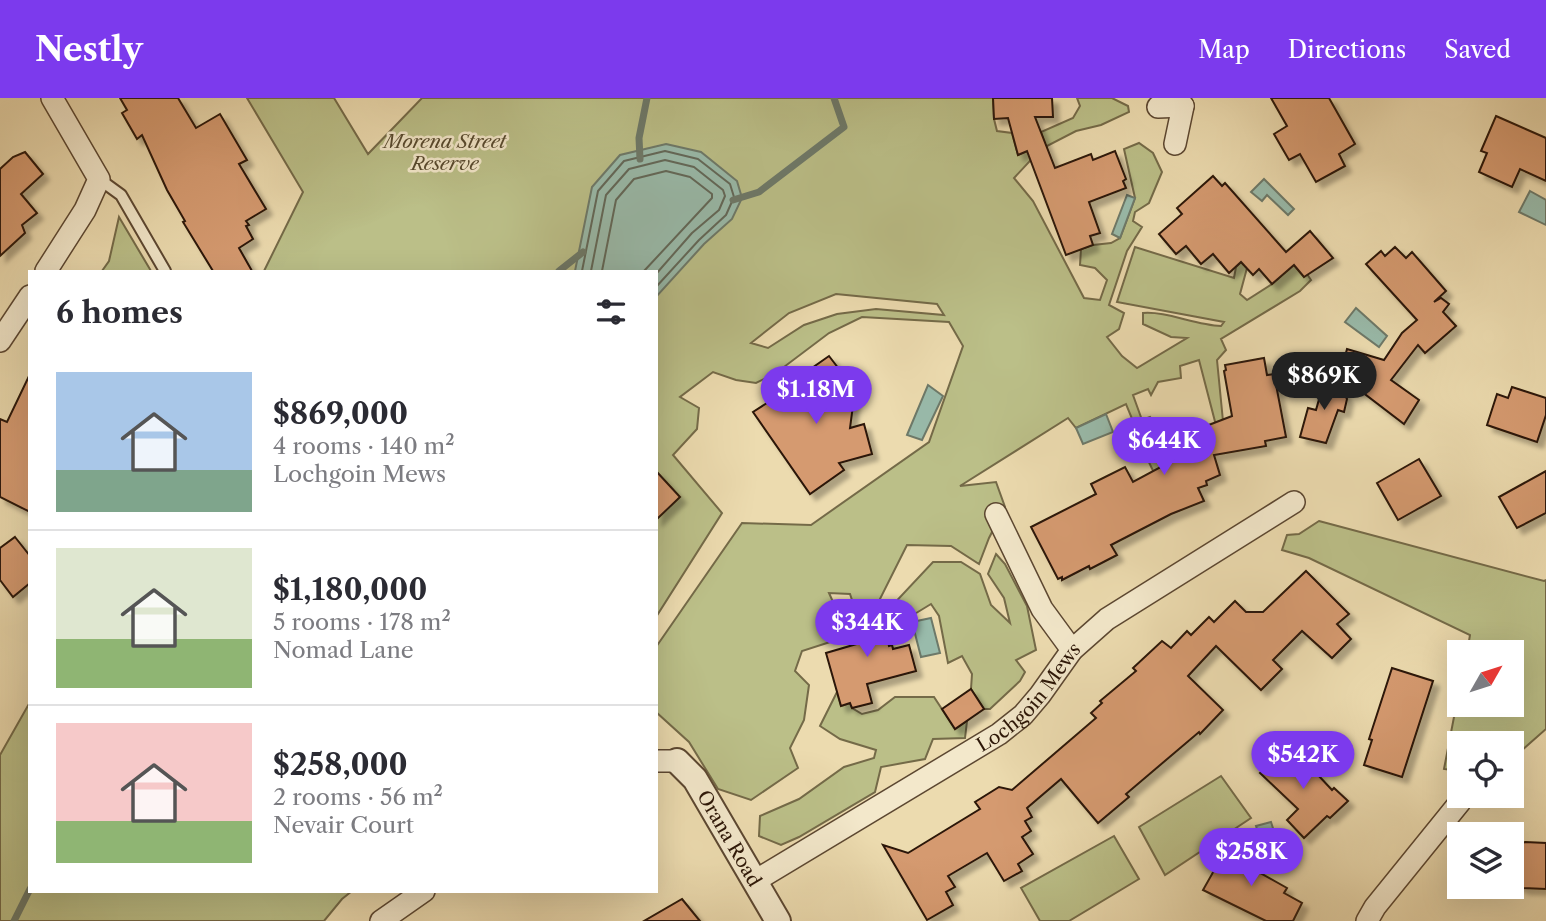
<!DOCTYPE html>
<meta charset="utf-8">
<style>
body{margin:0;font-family:"Libre Caslon Text",serif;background:#f7f7f7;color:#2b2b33;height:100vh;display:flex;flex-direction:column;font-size:26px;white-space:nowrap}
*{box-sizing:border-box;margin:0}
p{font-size:23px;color:#7c7c81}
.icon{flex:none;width:38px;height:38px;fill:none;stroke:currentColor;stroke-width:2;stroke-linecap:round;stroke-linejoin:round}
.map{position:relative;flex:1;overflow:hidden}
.details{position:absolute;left:28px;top:172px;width:630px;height:623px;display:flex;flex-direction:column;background:#fff;border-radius:0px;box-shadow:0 7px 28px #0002}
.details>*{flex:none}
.needle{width:46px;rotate:51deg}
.buttons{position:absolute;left:1447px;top:542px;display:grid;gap:14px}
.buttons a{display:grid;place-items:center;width:77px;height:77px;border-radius:0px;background:#fff;box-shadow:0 7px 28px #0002;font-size:35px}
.price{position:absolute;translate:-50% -60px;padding:0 16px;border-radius:24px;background:#7c3aed;color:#fff;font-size:23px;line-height:46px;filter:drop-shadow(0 2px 4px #0008)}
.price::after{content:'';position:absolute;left:50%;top:42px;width:21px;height:16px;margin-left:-10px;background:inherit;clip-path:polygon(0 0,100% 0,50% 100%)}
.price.selected{background:#222;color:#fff}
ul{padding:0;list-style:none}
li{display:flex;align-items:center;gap:21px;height:175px;padding:0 28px}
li+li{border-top:2px solid #e1e1e2}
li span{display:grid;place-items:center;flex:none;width:196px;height:140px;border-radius:0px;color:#555}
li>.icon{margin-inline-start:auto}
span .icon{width:84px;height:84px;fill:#fffc;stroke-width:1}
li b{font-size:30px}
h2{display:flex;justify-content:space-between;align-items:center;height:84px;padding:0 28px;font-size:30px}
header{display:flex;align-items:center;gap:42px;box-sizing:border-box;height:98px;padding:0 35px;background:#7c3aed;color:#fff}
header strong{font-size:33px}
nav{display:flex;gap:38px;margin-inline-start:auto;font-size:24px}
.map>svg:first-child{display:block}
</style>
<header>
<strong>Nestly</strong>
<nav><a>Map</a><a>Directions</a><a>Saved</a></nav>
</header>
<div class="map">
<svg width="1546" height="823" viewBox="0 0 1546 823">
<defs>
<filter id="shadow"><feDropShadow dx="6" dy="6" stdDeviation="2" flood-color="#0004"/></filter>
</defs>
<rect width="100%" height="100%" fill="#ecdbaf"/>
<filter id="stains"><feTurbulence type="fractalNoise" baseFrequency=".00286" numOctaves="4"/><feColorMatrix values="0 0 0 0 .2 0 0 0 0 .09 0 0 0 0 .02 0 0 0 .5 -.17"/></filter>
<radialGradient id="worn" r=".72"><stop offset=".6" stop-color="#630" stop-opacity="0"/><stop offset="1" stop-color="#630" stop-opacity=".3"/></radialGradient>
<g fill="#bbbf88" stroke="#746a48" stroke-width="2" fill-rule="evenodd">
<path d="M247,0H334L368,56L422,0H993L994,21L997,33L1012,35L1018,57L1045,46L1041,34L1073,20L1080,8L1077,0H1112L1128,8L1129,14L1101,27L1076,33L1041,51L1014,80L1033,103L1084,200L1100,202L1107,182L1095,170L1080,167L1081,151L1093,147L1111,145L1120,140L1135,100L1124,51L1139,45L1153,55L1162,74L1149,105L1135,114L1133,123L1142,129L1127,153L1109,207L1124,215L1119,231L1107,239L1122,258L1137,270L1187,240L1171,239L1143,226V215C1166,213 1195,227 1221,228L1224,224L1117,204L1135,149L1234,180L1236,169L1241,164L1247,170L1240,196L1247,202L1272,186L1293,166L1304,179L1307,176L1311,182L1300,193L1221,241L1226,252L1217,262L1223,323L1218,335L1199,262L1180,268L1181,280L1158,284L1151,297L1148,291L1133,297L1142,322L1150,319L1162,336L1175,371L1156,379L1134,333L1133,323L1126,306L1076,330L1068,320L960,388L996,384L1005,409L989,440L979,466L951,448L907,447L878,505L855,511L850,496L829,495L837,513L853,518L858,535L802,553L795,573L809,587L804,622L790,650L798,670L751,702L718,691L689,644L656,614V549L742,425L811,427L929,344L963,248L949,224L862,219L829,235L776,275L756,285L736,282L713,274L680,299L699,310L697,331L673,357L722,415L656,519V173H264L303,94ZM836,196L937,206L944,217L876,211L837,216L804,227L768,250L751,245L789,215Z"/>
<polygon points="119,119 151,173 102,173 109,163"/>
<polygon points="1319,423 1544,483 1546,482 1546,631 1512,661 1512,646 1460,646 1459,673 1444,671 1459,593 1460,607 1512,607 1512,555 1467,555 1470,537 1309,460 1282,452 1287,437 1299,436"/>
<polygon points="996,456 1005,466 1027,508 1036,552 1016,562 1025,574 1020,583 990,611 984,611 971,591 972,576 962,558 948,565 939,518 931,506 890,531 887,513 933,464 961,464 980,476 991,507 1010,525 1004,500 988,476"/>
<polygon points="837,594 841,608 850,605 852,610 862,616 878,612 895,599 934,599 955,631 967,623 965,640 933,641 925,661 881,669 875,694 799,739 781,747 759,738 760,718 799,701 844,669 874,660 876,652 840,641 820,628"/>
<polygon points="30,604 30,793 352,793 342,801 324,823 0,823 0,657"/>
<polygon points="1221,678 1251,720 1165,777 1139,729"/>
<polygon points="1114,738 1139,781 1069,823 1040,823 1021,790"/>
</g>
<g fill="#99bbab" stroke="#6d7969" stroke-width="2">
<polygon points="666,46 701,54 737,83 742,100 732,121 704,146 656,199 656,173 575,173 592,89 620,57"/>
<polygon points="1264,81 1294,111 1288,117 1267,97 1262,103 1251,94"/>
<polygon points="1530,93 1546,102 1546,127 1519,114"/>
<polygon points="1127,97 1135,100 1120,140 1112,136"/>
<polygon points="1356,210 1387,238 1379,249 1345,224"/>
<polygon points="928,287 943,298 922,342 907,337"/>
<polygon points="1106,316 1113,334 1083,346 1076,330"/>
<polygon points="931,520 940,555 921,559 912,524"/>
<polygon points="1271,724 1281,755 1266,758 1256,728"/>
</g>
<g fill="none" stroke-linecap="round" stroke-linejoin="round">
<g stroke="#626859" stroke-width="2">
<polyline points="582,173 598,93 624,63 665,53 698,61 730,86 734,99 726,117 699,142 656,189"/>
<polyline points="591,173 606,97 629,71 665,62 694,69 723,92 725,98 719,112 692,135 656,176"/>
<polyline points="602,173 616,102 634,81 666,73 690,79 712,96 712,100 644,173"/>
</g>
<g stroke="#6d7969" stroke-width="7">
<polyline points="640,61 639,40 647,0"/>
<polyline points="733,102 759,94 844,29 834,0"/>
<polyline points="559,173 583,154"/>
<polyline points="14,823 30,791"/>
</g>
</g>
<g fill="#d59a70" stroke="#2c1607" stroke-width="2" filter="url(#shadow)">
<polygon points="120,0 178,0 196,30 220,16 247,62 239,66 266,111 246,123 249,127 246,128 253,141 239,150 252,173 213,173 183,124 185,123 167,92 142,37 137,41 122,15 127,12"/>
<polygon points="993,0 1052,0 1053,19 1035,19 1055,70 1091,56 1093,62 1115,53 1126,81 1123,83 1126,90 1089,104 1100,135 1090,138 1093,147 1066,157 1027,53 1018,57 1008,20 994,21"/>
<polygon points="1271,0 1329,0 1355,46 1339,56 1345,68 1316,84 1300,56 1289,62 1274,36 1287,28"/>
<polygon points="1496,18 1546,40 1546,83 1520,71 1512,89 1479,74 1487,55 1481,53"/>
<polygon points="25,54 43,76 21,96 37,115 22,127 25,135 0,158 0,71 13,59"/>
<polygon points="1213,78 1222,88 1225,85 1286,154 1310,133 1333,160 1304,179 1294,167 1272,186 1259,171 1253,177 1241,164 1229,175 1213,156 1201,166 1186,148 1176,156 1159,136 1182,116 1177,110"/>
<polygon points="1395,149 1406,160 1412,154 1446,193 1434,204 1441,200 1449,206 1443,214 1456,228 1425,255 1418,247 1391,282 1419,302 1404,326 1340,277 1347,251 1384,262 1402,235 1417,222 1366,166 1381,153 1385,158"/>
<polygon points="829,258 855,292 850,330 864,326 872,356 839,365 844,372 810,396 753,314 815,274 812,270"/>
<polygon points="1264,260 1267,277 1274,276 1286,339 1265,343 1266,348 1214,357 1220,377 1206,383 1207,387 1198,390 1204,403 1171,416 1111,447 1117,457 1090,471 1089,468 1062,482 1062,479 1058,481 1031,429 1096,396 1091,386 1125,369 1133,384 1172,363 1162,336 1185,327 1188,335 1232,318 1224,273 1226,272 1225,267"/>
<polygon points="30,276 30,414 0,399 0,321 7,324"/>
<polygon points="1325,280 1338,284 1347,301 1344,314 1338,312 1326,345 1300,339 1308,310 1316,312"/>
<polygon points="1512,289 1546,300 1546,317 1537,344 1487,327 1497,296 1508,300"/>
<polygon points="1419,361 1441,398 1398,422 1377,385"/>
<polygon points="656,373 680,399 656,422"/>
<polygon points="1546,373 1546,415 1517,430 1499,399"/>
<polygon points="15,439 30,458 30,485 13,499 0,482 0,450"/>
<polygon points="1306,473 1349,516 1337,526 1351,541 1332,560 1302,533 1273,562 1282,571 1261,592 1216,548 1188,578 1223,612 1200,636 1199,634 1126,696 1129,699 1098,725 1061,681 1027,710 1032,719 1025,723 1031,733 1022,739 1033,756 1018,766 1022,773 1004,783 987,755 948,778 955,789 946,794 953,807 927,822 883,747 908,755 980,711 975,704 999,689 1012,692 1096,620 1091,615 1102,605 1100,603 1136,573 1133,570 1162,543 1171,550 1187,533 1191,537 1209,519 1214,524 1235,503 1246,514 1263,514"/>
<polygon points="878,505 889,548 892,547 893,551 909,547 916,573 867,586 872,605 852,610 850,605 841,608 826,555 860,545 853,518 857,517 855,511"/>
<polygon points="1392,570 1433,583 1402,679 1364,667 1372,642 1369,641"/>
<polygon points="971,591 984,611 955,631 942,611"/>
<polygon points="1289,646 1332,692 1334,690 1348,703 1330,720 1327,718 1304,740 1287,722 1298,711 1260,675"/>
<polygon points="1525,744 1546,745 1546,791 1523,790 1512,784 1513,751"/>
<polygon points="1229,746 1260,763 1255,772 1287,790 1284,795 1302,805 1293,823 1266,823 1203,792"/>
<polygon points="682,801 700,823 644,823"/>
</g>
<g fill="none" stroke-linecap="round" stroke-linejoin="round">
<defs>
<polyline id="service" points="99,81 121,97 165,173"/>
<g id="minor">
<polyline points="1158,9 1183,8"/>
<polyline points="1175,46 1183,8"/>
<polyline points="46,173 85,112 99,81 52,0"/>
<polyline points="0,243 30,198"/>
<polyline points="996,416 1042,511 1072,552"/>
<polyline points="656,663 677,663"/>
<path id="s1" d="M755,783L999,636L1023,617L1040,597L1072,552L1107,521L1294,404"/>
<polyline points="381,823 424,793"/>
<polyline points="1367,823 1375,809 1460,704"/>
</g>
<g id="tertiary">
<path id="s2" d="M677,663L695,681L778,823"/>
</g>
</defs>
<use href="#service" stroke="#5c4731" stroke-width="14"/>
<use href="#minor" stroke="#5c4731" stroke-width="24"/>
<use href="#tertiary" stroke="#5c4731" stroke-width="28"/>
<use href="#service" stroke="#f3e8cb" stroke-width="10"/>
<use href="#minor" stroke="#f3e8cb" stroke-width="21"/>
<use href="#tertiary" stroke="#f3e8cb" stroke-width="24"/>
</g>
<g text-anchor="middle" stroke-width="5" stroke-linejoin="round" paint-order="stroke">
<g font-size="19" font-style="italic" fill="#57492e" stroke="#f3e8cb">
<text x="445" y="50">Morena Street<tspan x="445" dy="22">Reserve</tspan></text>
</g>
<g font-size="19" fill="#2c1607" stroke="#f3e8cb">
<text dy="7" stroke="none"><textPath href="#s1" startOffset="332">Lochgoin Mews</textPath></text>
<text dy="7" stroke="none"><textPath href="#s2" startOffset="94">Orana Road</textPath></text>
</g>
</g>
<rect width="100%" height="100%" filter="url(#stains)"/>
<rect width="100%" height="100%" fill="url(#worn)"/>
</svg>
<div class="buttons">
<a><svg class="needle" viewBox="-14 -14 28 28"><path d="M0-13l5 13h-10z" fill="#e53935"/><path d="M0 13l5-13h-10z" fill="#7c7c81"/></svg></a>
<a><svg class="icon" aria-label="locate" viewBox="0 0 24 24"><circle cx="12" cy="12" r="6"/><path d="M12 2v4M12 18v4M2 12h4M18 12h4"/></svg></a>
<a><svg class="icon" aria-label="layers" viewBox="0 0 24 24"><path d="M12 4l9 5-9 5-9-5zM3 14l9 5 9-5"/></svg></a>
</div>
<b class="price selected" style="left:1324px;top:314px">$869K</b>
<b class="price" style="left:816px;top:328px">$1.18M</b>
<b class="price" style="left:1164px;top:379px">$644K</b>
<b class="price" style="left:867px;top:561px">$344K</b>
<b class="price" style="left:1303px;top:693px">$542K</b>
<b class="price" style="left:1251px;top:790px">$258K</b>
<section class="details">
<h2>6 homes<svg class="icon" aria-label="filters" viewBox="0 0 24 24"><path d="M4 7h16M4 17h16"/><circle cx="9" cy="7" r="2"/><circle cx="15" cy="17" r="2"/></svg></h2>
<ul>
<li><span style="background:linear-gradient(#a9c7e8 70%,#7fa58c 0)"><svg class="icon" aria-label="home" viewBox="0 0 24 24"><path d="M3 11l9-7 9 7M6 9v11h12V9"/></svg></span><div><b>$869,000</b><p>4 rooms · 140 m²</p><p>Lochgoin Mews</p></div></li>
<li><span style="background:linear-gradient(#dfe7d0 65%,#8fb573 0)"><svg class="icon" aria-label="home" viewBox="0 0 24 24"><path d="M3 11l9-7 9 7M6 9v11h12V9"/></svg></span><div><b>$1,180,000</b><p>5 rooms · 178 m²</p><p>Nomad Lane</p></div></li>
<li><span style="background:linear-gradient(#f6c9c9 70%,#8fb573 0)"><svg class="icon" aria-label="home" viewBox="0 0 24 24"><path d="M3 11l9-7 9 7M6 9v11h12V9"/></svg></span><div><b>$258,000</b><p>2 rooms · 56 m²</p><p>Nevair Court</p></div></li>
</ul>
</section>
</div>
